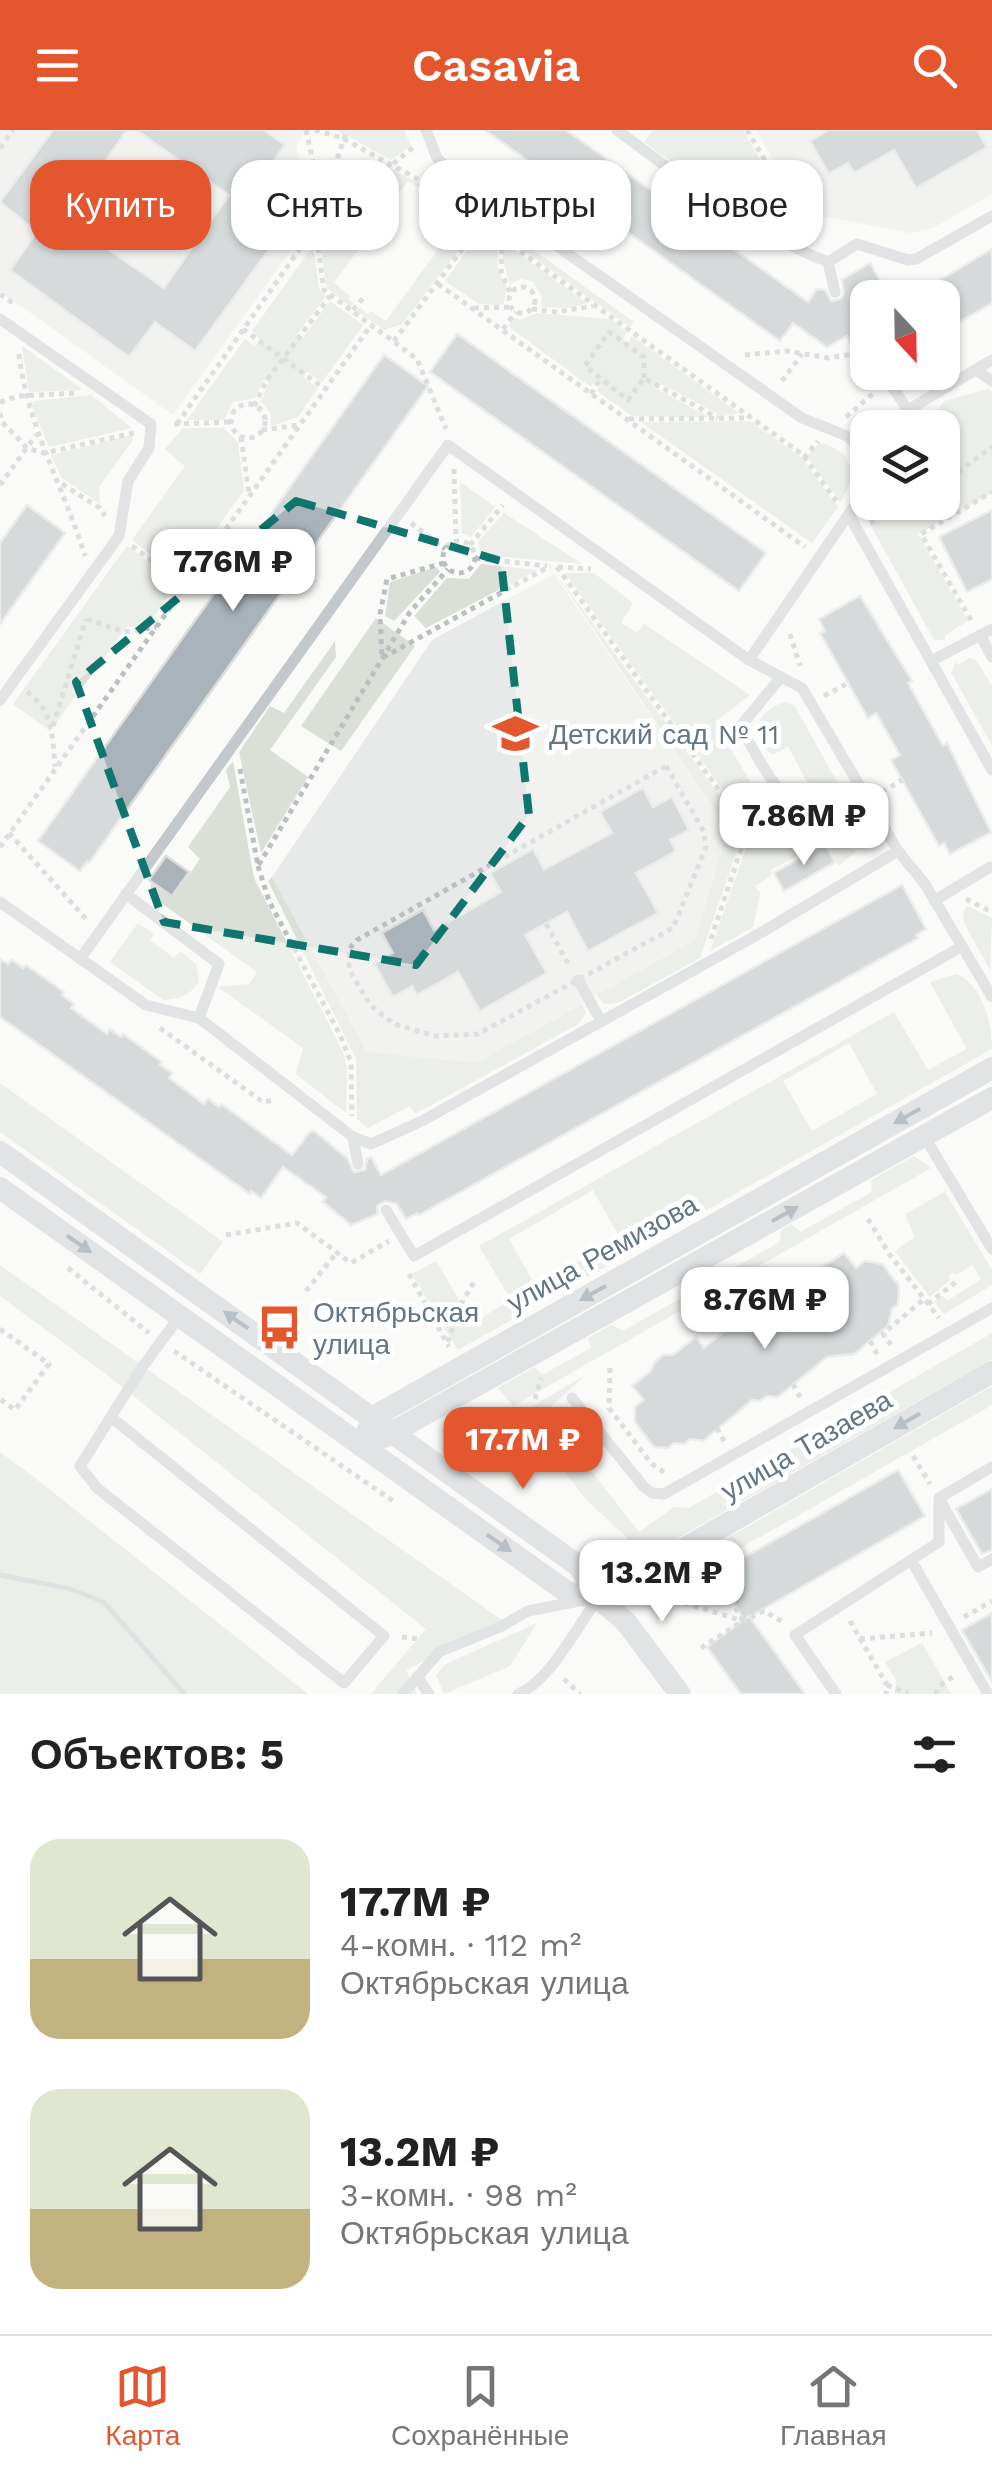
<!DOCTYPE html>
<html lang="ru">
<meta charset="utf-8">
<style>
body{margin:0;font-family:"Work Sans",sans-serif;background:#f6f6f6;color:#222;height:100vh;display:flex;flex-direction:column;font-size:38px;white-space:nowrap}
*{box-sizing:border-box;margin:0}
p{font-size:32px;color:#767676}
.icon{flex:none;width:55px;height:55px;fill:none;stroke:currentColor;stroke-width:2;stroke-linecap:round;stroke-linejoin:round}
.map{position:relative;height:1564px;overflow:hidden}
.drawer{display:flex;flex-direction:column;background:#fff;flex:1}
.drawer>*{flex:none}
.banner{position:absolute;left:30px;top:30px;width:932px;height:90px;display:flex;gap:20px}
.needle{width:65px;rotate:158deg}
.controls{position:absolute;left:850px;top:150px;display:grid;gap:20px}
.controls a{display:grid;place-items:center;width:110px;height:110px;border-radius:20px;background:#fff;box-shadow:0 2px 8px #0004;font-size:50px}
.price{position:absolute;translate:-50% -85px;padding:0 22px;border-radius:20px;background:#fff;color:#222;font-size:32px;line-height:65px;filter:drop-shadow(0 2px 5px #0008)}
.price::after{content:'';position:absolute;left:50%;top:60px;width:30px;height:22px;margin-left:-15px;background:inherit;clip-path:polygon(0 0,100% 0,50% 100%)}
.price.selected{background:#e4572e;color:#fff}
ul{padding:0;list-style:none}
li{display:flex;align-items:center;gap:30px;height:250px;padding:0 30px}
li span{display:grid;place-items:center;flex:none;width:280px;height:200px;border-radius:30px;color:#555}
li>.icon{margin-inline-start:auto}
span .icon{width:120px;height:120px;fill:#fffc;stroke-width:1}
li b{font-size:42px}
h2{display:flex;justify-content:space-between;align-items:center;height:120px;padding:0 30px;font-size:42px}
.tag{padding:0 35px;border-radius:30px;background:#fff;box-shadow:0 2px 8px #0004;font-size:35px;line-height:90px}
.tag.selected{background:#e4572e;color:#fff}
header{display:flex;justify-content:space-between;align-items:center;height:130px;padding:0 30px;background:#e4572e;color:#fff;font-size:45px;font-weight:600}
.tabs{display:flex;justify-content:space-around;align-items:center;height:140px;border-top:2px solid #e0e0e0;background:#fff;font-size:28px;color:#767676}
.tabs a{display:grid;justify-items:center;gap:5px}
.tabs .selected{color:#e4572e}
.map>svg:first-child{display:block}
</style>
<header><svg class="icon" aria-label="menu" viewBox="0 0 24 24"><path d="M4 6h16M4 12h16M4 18h16"/></svg>Casavia<svg class="icon" aria-label="search" viewBox="0 0 24 24"><circle cx="10" cy="10" r="6"/><path d="M15 15l6 6"/></svg></header>
<div class="map">
<svg width="992" height="1564" viewBox="0 0 992 1564">
<rect width="100%" height="100%" fill="#fafaf8"/>
<g fill="#e8e9e9">
<polygon points="0,0 305,0 296,18 311,64 299,109 173,285 0,161"/>
<polygon points="756,0 992,0 992,64 933,98 910,103 805,83"/>
<polygon points="554,444 728,699 695,810 476,933 367,922 272,747 432,510"/>
</g>
<g fill="#dadfd7" fill-rule="evenodd">
<polygon points="336,0 404,0 411,16 391,30"/>
<polygon points="653,0 743,0 809,114 786,101 784,79 741,57 727,65 711,60 644,12"/>
<polygon points="391,39 424,56 419,58 408,51 334,153 350,166 348,169 353,173 351,177 327,158 319,106 327,90"/>
<polygon points="455,64 634,192 630,197 451,68"/>
<path d="M449,74C461,84 467,96 464,113L402,194L384,200L357,181L359,177L368,184L371,181L386,191L460,89L450,80Z"/>
<polygon points="482,99 499,110 497,139 507,158 503,175 479,174 445,151"/>
<polygon points="504,113 587,173 568,178 541,177 542,166 532,151 521,149 510,154 503,130"/>
<polygon points="313,116 319,159 326,166 297,204 303,208 330,171 363,195 322,252 307,242 304,248 318,258 298,287 271,296 271,284 261,271 269,253 264,249 255,268 233,272 224,290 187,290 245,209 255,216 260,209 252,201"/>
<polygon points="537,183 611,189 627,202 623,209 628,213 632,206 739,283 722,286 656,251 653,257 709,287 632,286 597,261 601,255 595,251 591,257 508,196 514,188 520,190"/>
<polygon points="22,216 83,260 29,262"/>
<polygon points="988,259 992,262 992,363 918,404 968,491 945,505 945,510 934,510 864,383 871,373 942,372 942,298 925,297 944,271"/>
<polygon points="91,265 132,298 49,317 32,275 34,271"/>
<polygon points="750,291 801,327 838,377 812,413 641,292"/>
<polygon points="183,298 224,298 238,313 244,360 181,448 132,410 185,336 165,319"/>
<polygon points="132,305 133,310 99,357 100,374 61,347 51,325"/>
<path d="M819,313C854,320 859,345 840,372L807,327Z"/>
<polygon points="460,352 495,377 471,407 462,403"/>
<polygon points="504,383 582,434 482,425 478,412"/>
<polygon points="127,416 177,453 147,496 127,497 50,601 13,574"/>
<polygon points="481,434 537,440 426,498 414,486 447,448 469,449"/>
<polygon points="437,437 440,442 394,491 385,486 390,452"/>
<polygon points="555,442 724,672 749,685 700,828 618,873 603,874 597,865 695,810 728,699"/>
<polygon points="565,443 594,443 633,473 621,493 637,503 644,494 750,565 715,592 756,662 750,679 726,664"/>
<polygon points="376,488 415,516 341,621 301,596"/>
<polygon points="335,511 336,527 270,620 308,647 261,723 239,622 270,576 284,583"/>
<polygon points="970,528 976,530 992,556 992,616 951,542 956,532 958,535"/>
<path d="M786,572L794,575L840,657C832,675 812,676 799,662L809,656L788,616L773,625C747,607 757,579 786,572Z"/>
<polygon points="233,631 254,748 344,924 347,939 346,983 296,944 303,918 218,857 249,854 257,842 150,765 151,754 173,767 200,729 188,717 230,657 226,640"/>
<polygon points="757,687 832,709 856,721 839,736 826,711 771,740 772,745 755,756 760,763 753,797 710,821"/>
<polygon points="272,747 367,922 476,933 582,874 586,883 578,894 415,984 410,976 368,998 357,989 356,929 268,751"/>
<polygon points="967,776 992,788 990,840 964,793 963,782"/>
<path d="M138,793L154,804L150,810L174,828L180,821L196,834L199,852C189,866 180,869 163,870L110,832Z"/>
<path d="M957,844C983,857 992,892 992,919L458,1220L412,1144L436,1131L473,1193L511,1170L479,1116L894,882L928,940L967,919L930,852ZM849,913L877,964L812,1001L783,951ZM593,1060L620,1108L536,1157L509,1109Z"/>
<polygon points="0,953 223,1112 200,1144 0,1002"/>
<polygon points="914,1026 931,1038 513,1276 498,1258 535,1237 542,1245 591,1218 588,1208 611,1195 623,1201 683,1167 681,1156 691,1150 702,1156 780,1112 781,1100 791,1094 800,1102 872,1062 871,1050"/>
<polygon points="945,1062 992,1140 992,1155 944,1184 934,1171 943,1166 947,1171 981,1149 973,1135 956,1145 952,1142 948,1146 950,1150 930,1167 895,1121 915,1107 905,1084"/>
<polygon points="0,1135 503,1491 406,1540 417,1564 371,1564 426,1499 107,1245 0,1166"/>
<polygon points="992,1203 992,1229 646,1426 585,1368 519,1284 587,1244 545,1282 639,1402 674,1377 689,1378"/>
<polygon points="992,1256 992,1275 674,1456 660,1447"/>
<polygon points="0,1322 35,1348 308,1564 188,1564 104,1470 69,1456 0,1442"/>
<polygon points="0,1448 69,1461 102,1474 181,1564 0,1564"/>
<polygon points="537,1493 510,1536 444,1564 436,1545 446,1534"/>
<polygon points="922,1513 951,1564 895,1564 896,1550 885,1532"/>
</g>
<polygon fill="#bbc7cb" points="0,1442 69,1456 105,1470 188,1564 181,1564 102,1474 69,1461 0,1448"/>
<g fill="#aab3b9" stroke="#dcdcda" stroke-width="2.5">
<polygon points="53,0 127,0 65,89 164,158 229,65 136,0 264,0 285,15 256,55 295,84 195,221 155,192 129,227 10,140 37,102 0,72"/>
<polygon points="485,0 566,0 808,172 817,159 825,160 831,171 841,169 844,164 842,150 870,133 890,168 868,168 868,200 855,200 851,213 847,206 827,217 793,193 780,211"/>
<polygon points="829,0 977,0 987,17 916,58 894,20 854,43 848,33 829,44 810,11"/>
<polygon points="992,119 992,173 942,202 942,168 910,168"/>
<polygon points="457,204 766,423 739,461 430,242"/>
<polygon points="384,225 428,256 89,733 87,731 80,741 38,711"/>
<polygon points="27,375 65,403 0,494 0,413"/>
<polygon points="992,380 992,449 967,462 939,407"/>
<polygon points="860,466 912,551 908,553 943,616 947,613 991,702 950,724 944,713 939,716 891,630 900,625 876,583 868,588 820,503 825,501 819,489"/>
<polygon points="643,658 653,677 672,667 689,700 670,710 676,721 636,743 658,783 588,821 567,782 525,805 547,843 480,881 458,842 417,865 412,856 393,867 374,833 393,823 382,803 423,780 434,800 501,762 490,743 533,719 544,739 612,703 600,682"/>
<polygon points="825,714 835,732 784,761 774,743"/>
<polygon points="166,726 189,742 172,766 149,750"/>
<polygon points="902,755 926,799 916,805 918,808 419,1085 417,1083 406,1089 397,1074 385,1071 377,1076 378,1084 351,1095 323,1072 326,1067 283,1037 261,1068 251,1061 250,1064 0,887 0,829 8,834 12,830 23,838 26,835 64,862 62,865 74,874 71,878 107,904 110,899 121,907 123,904 162,932 160,935 172,943 169,948 204,974 208,969 219,977 221,974 292,1025 310,1002 314,1001 347,1028 354,1042 365,1040 367,1029 371,1027 381,1045"/>
<polygon points="844,1123 856,1138 865,1131 882,1134 899,1156 898,1174 892,1179 888,1196 854,1224 827,1227 778,1267 767,1266 760,1271 752,1270 703,1311 690,1309 684,1314 674,1313 668,1318 654,1317 635,1292 635,1277 644,1270 632,1256 651,1241 654,1233 663,1225 673,1225 696,1207 704,1218 729,1198 730,1190 741,1182 751,1182 772,1165 781,1175 805,1156 807,1147"/>
<polygon points="898,1340 925,1386 744,1490 717,1443"/>
<polygon points="992,1359 992,1420 982,1424 956,1379"/>
<polygon points="992,1483 992,1552 962,1500"/>
<polygon points="749,1486 769,1514 805,1564 741,1564 707,1517"/>
</g>
<g fill="none" stroke-linecap="round" stroke-linejoin="round">
<g stroke="#bbbfc2" stroke-width="5" stroke-dasharray="5 5" stroke-linecap="butt">
<polyline points="306,0 319,60 315,96 324,160 417,229 446,299"/>
<polyline points="315,0 342,8 425,53 803,325 837,372"/>
<polyline points="747,0 809,105"/>
<polyline points="0,18 13,0"/>
<polyline points="318,85 347,0"/>
<polyline points="315,96 414,17"/>
<polyline points="502,109 501,142 511,164"/>
<polyline points="438,154 805,417"/>
<circle cx="522" cy="170" r="13"/>
<polyline points="0,164 14,174"/>
<polyline points="474,178 511,177"/>
<polyline points="532,179 557,182 593,176"/>
<polyline points="353,180 364,167"/>
<polyline points="243,199 325,259"/>
<polyline points="503,199 516,182"/>
<polyline points="394,211 469,110 469,85"/>
<path d="M19,224C27,295 64,358 85,426"/>
<polyline points="745,225 787,221 828,228 853,224"/>
<polyline points="644,248 644,227 609,202 585,236 628,270 644,248 718,288"/>
<polyline points="782,251 802,224"/>
<polyline points="591,264 601,248"/>
<polyline points="0,272 19,266 77,263"/>
<circle cx="248" cy="291" r="17"/>
<polyline points="254,276 267,250 330,166"/>
<polyline points="0,283 2,292 27,318 44,323 134,303"/>
<polyline points="846,287 876,261"/>
<polyline points="629,289 748,288"/>
<polyline points="174,294 231,292"/>
<polyline points="177,294 313,100"/>
<polyline points="262,300 299,295"/>
<polyline points="241,307 249,363"/>
<polyline points="804,328 818,311"/>
<polyline points="454,339 456,411"/>
<polyline points="62,354 100,378 105,386"/>
<polyline points="942,354 992,317"/>
<polyline points="0,355 36,305"/>
<polyline points="411,393 445,419"/>
<polyline points="870,393 912,372"/>
<circle cx="459" cy="427" r="16"/>
<polyline points="470,415 503,375"/>
<polyline points="132,416 185,456"/>
<polyline points="475,428 547,436"/>
<polyline points="444,433 387,449 380,484 382,528 550,436"/>
<polyline points="557,437 726,670 753,683 790,694"/>
<polyline points="558,437 591,439"/>
<polyline points="87,489 124,502 156,497"/>
<polyline points="971,490 921,404 992,362"/>
<polyline points="790,504 800,536"/>
<path d="M27,562C53,580 53,608 55,637"/>
<polyline points="824,566 848,553"/>
<polyline points="53,596 86,489"/>
<polygon points="666,636 704,702 706,717 673,798 478,904 435,906 394,894 370,875 349,839 349,819 357,810"/>
<polyline points="240,639 258,736 410,482 448,439"/>
<polyline points="882,662 902,650"/>
<polyline points="727,673 743,708"/>
<polyline points="9,703 87,790"/>
<polyline points="820,703 867,718"/>
<polyline points="0,717 371,195"/>
<polyline points="258,736 269,771 340,905 351,932 352,986"/>
<polyline points="966,769 992,782"/>
<polyline points="546,794 569,835"/>
<polyline points="711,809 753,683 763,664"/>
<polyline points="160,898 263,972 274,970"/>
<polyline points="868,1089 890,1125 939,1188"/>
<polyline points="226,1105 297,1093 351,1133 389,1111"/>
<polyline points="68,1138 149,1203"/>
<polyline points="409,1144 449,1217"/>
<polyline points="306,1161 337,1122"/>
<polyline points="928,1174 956,1152"/>
<polyline points="0,1199 49,1234 15,1280 0,1269"/>
<polyline points="870,1211 878,1226"/>
<polyline points="448,1212 458,1179 474,1152"/>
<polyline points="891,1215 883,1204 924,1169"/>
<polyline points="174,1221 396,1373"/>
<polyline points="610,1238 609,1278 651,1333 665,1343"/>
<polyline points="793,1254 801,1269"/>
<polyline points="535,1269 541,1248"/>
<polyline points="717,1298 725,1313"/>
<polyline points="913,1326 930,1354"/>
<polyline points="665,1467 743,1491 764,1481 783,1492"/>
<polyline points="964,1487 992,1471"/>
<polyline points="850,1491 887,1555 886,1564"/>
<polyline points="402,1507 418,1509"/>
<polyline points="860,1509 932,1503"/>
<polyline points="701,1518 743,1491 713,1439"/>
<polyline points="564,1549 580,1564"/>
<polyline points="887,1555 908,1564"/>
<polyline points="935,1564 943,1553 956,1545"/>
</g>
<g stroke="#c3c8cc" stroke-width="11">
<polyline points="426,0 437,28 453,43 802,288 847,306 868,325"/>
<path d="M617,0C684,50 749,101 828,132L857,114L908,130L916,129L992,86"/>
<polyline points="828,132 835,162"/>
<polyline points="0,189 151,294 149,318 128,351 119,406 0,570"/>
<polyline points="861,207 868,218"/>
<polyline points="976,240 992,251"/>
<polyline points="882,242 908,280"/>
<polyline points="891,298 908,280 992,230"/>
<polyline points="868,356 749,530 802,558 898,721 925,754 992,867"/>
<polyline points="849,385 992,640"/>
<polyline points="980,505 992,527"/>
<polyline points="931,531 992,499"/>
<path d="M781,547L740,597C760,629 788,697 837,682C846,678 856,671 866,666"/>
<polyline points="126,764 219,834 199,888"/>
<polyline points="934,771 990,737"/>
<polyline points="0,772 146,875 199,888 353,1007 371,1014 422,991 757,805 898,721"/>
<polyline points="80,829 448,315 749,530"/>
<polyline points="578,850 601,891"/>
<polyline points="924,1006 992,1119"/>
<polyline points="353,1007 358,1034"/>
<polyline points="386,1080 414,1126 961,817"/>
<polyline points="572,1268 643,1356 652,1363 664,1364 992,1178"/>
<polyline points="112,1288 384,1506 344,1553 97,1358 80,1336 143,1236 180,1186"/>
<polyline points="941,1372 978,1437 992,1429"/>
<polyline points="911,1430 988,1564"/>
<polyline points="417,1547 429,1564"/>
<polyline points="403,1564 439,1522 500,1497 528,1481 579,1471"/>
<path d="M518,1564C550,1551 578,1496 598,1468"/>
<polyline points="836,1564 795,1505 939,1412 939,1368 992,1337"/>
</g>
<g stroke="#c3c8cc" stroke-width="22">
<polyline points="0,1022 580,1437 598,1468 626,1492 680,1564"/>
<polyline points="0,1058 567,1462 598,1468"/>
<polyline points="384,1307 992,968"/>
<polyline points="362,1316 373,1287 992,938"/>
<polyline points="598,1468 992,1242"/>
</g>
</g>
<defs><path id="oneway-solid" d="M-6-.8H1V-3.2L6.5 0L1 3.2V.8H-6Z" transform="scale(2.5)"/></defs>
<g fill="#6a7a87">
<use href="#oneway-solid" transform="translate(907 986) rotate(151)"/>
<use href="#oneway-solid" transform="translate(785 1084) rotate(-29)"/>
<use href="#oneway-solid" transform="translate(79 1114) rotate(35)"/>
<use href="#oneway-solid" transform="translate(593 1163) rotate(151)"/>
<use href="#oneway-solid" transform="translate(236 1190) rotate(-145)"/>
<use href="#oneway-solid" transform="translate(907 1291) rotate(150)"/>
<use href="#oneway-solid" transform="translate(499 1413) rotate(35)"/>
</g>
<path d="M0 0H992V1564H0ZM296,371L501,431L529,685L416,835L164,792L76,552Z" fill="#fafaf8" fill-opacity=".55" fill-rule="evenodd"/>
<path fill="none" stroke="#0f766e" stroke-width="8" stroke-dasharray="20 12" stroke-linejoin="round" d="M296,371L501,431L529,685L416,835L164,792L76,552Z"/>
<defs>
<symbol id="school-bare" viewBox="-9 -9 18 18"><path d="M0-5L7-2L0 1L-7-2ZM-4 1L0 2.5L4 1V4Q0 6-4 4Z" fill="#e4572e" stroke="#fff" stroke-width="2.5" paint-order="stroke"/></symbol>
<symbol id="bus-bare" viewBox="-9 -9 18 18"><path d="M-5-6H5V4H4V6H2V4H-2V6H-4V4H-5ZM-3.5-4V0h7V-4ZM-3.5 1.2v1.5H-2V1.2ZM2 1.2v1.5H3.5V1.2Z" fill="#e4572e" stroke="#fff" stroke-width="2.5" paint-order="stroke"/></symbol>
</defs>
<g fill-rule="evenodd">
<use href="#school-bare" x="484" y="572" width="63" height="63"/>
<use href="#bus-bare" x="248" y="1166" width="63" height="63"/>
</g>
<g text-anchor="middle" stroke-width="10" stroke-linejoin="round" paint-order="stroke">
<g font-size="28" fill="#657683" stroke="#fff" text-anchor="start">
<text x="549" y="614">Детский сад № 11</text>
<text x="313" y="1192">Октябрьская<tspan x="313" dy="32">улица</tspan></text>
</g>
<g font-size="28" fill="#657683" stroke="#fff">
<text transform="translate(602 1123) rotate(-29)" y="10">улица Ремизова</text>
<text transform="translate(806 1315) rotate(-30)" y="10">улица Тазаева</text>
</g>
</g>
</svg>
<div class="controls">
<a><svg class="needle" viewBox="-14 -14 28 28"><path d="M0-13l5 13h-10z" fill="#e53935"/><path d="M0 13l5-13h-10z" fill="#767676"/></svg></a>
<a><svg class="icon" aria-label="layers" viewBox="0 0 24 24"><path d="M12 4l9 5-9 5-9-5zM3 14l9 5 9-5"/></svg></a>
</div>
<b class="price" style="left:233px;top:484px">7.76M ₽</b>
<b class="price" style="left:804px;top:738px">7.86M ₽</b>
<b class="price" style="left:765px;top:1222px">8.76M ₽</b>
<b class="price selected" style="left:523px;top:1362px">17.7M ₽</b>
<b class="price" style="left:662px;top:1495px">13.2M ₽</b>
<div class="banner">
<a class="tag selected">Купить</a>
<a class="tag">Снять</a>
<a class="tag">Фильтры</a>
<a class="tag">Новое</a>
</div>
</div>
<section class="drawer">
<h2>Объектов: 5<svg class="icon" aria-label="filters" viewBox="0 0 24 24"><path d="M4 7h16M4 17h16"/><circle cx="9" cy="7" r="2"/><circle cx="15" cy="17" r="2"/></svg></h2>
<ul>
<li><span style="background:linear-gradient(#dfe7d0 60%,#c2b280 0)"><svg class="icon" aria-label="home" viewBox="0 0 24 24"><path d="M3 11l9-7 9 7M6 9v11h12V9"/></svg></span><div><b>17.7M ₽</b><p>4-комн. · 112 m²</p><p>Октябрьская улица</p></div></li>
<li><span style="background:linear-gradient(#dfe7d0 60%,#c2b280 0)"><svg class="icon" aria-label="home" viewBox="0 0 24 24"><path d="M3 11l9-7 9 7M6 9v11h12V9"/></svg></span><div><b>13.2M ₽</b><p>3-комн. · 98 m²</p><p>Октябрьская улица</p></div></li>
</ul>
</section>
<nav class="tabs">
<a class="selected"><svg class="icon" aria-label="map" viewBox="0 0 24 24"><path d="M3 6l6-2 6 2 6-2v14l-6 2-6-2-6 2zM9 4v14M15 6v14"/></svg>Карта</a>
<a><svg class="icon" aria-label="saved" viewBox="0 0 24 24"><path d="M7 4h10v16l-5-4-5 4z"/></svg>Сохранённые</a>
<a><svg class="icon" aria-label="home" viewBox="0 0 24 24"><path d="M3 11l9-7 9 7M6 9v11h12V9"/></svg>Главная</a>
</nav>
